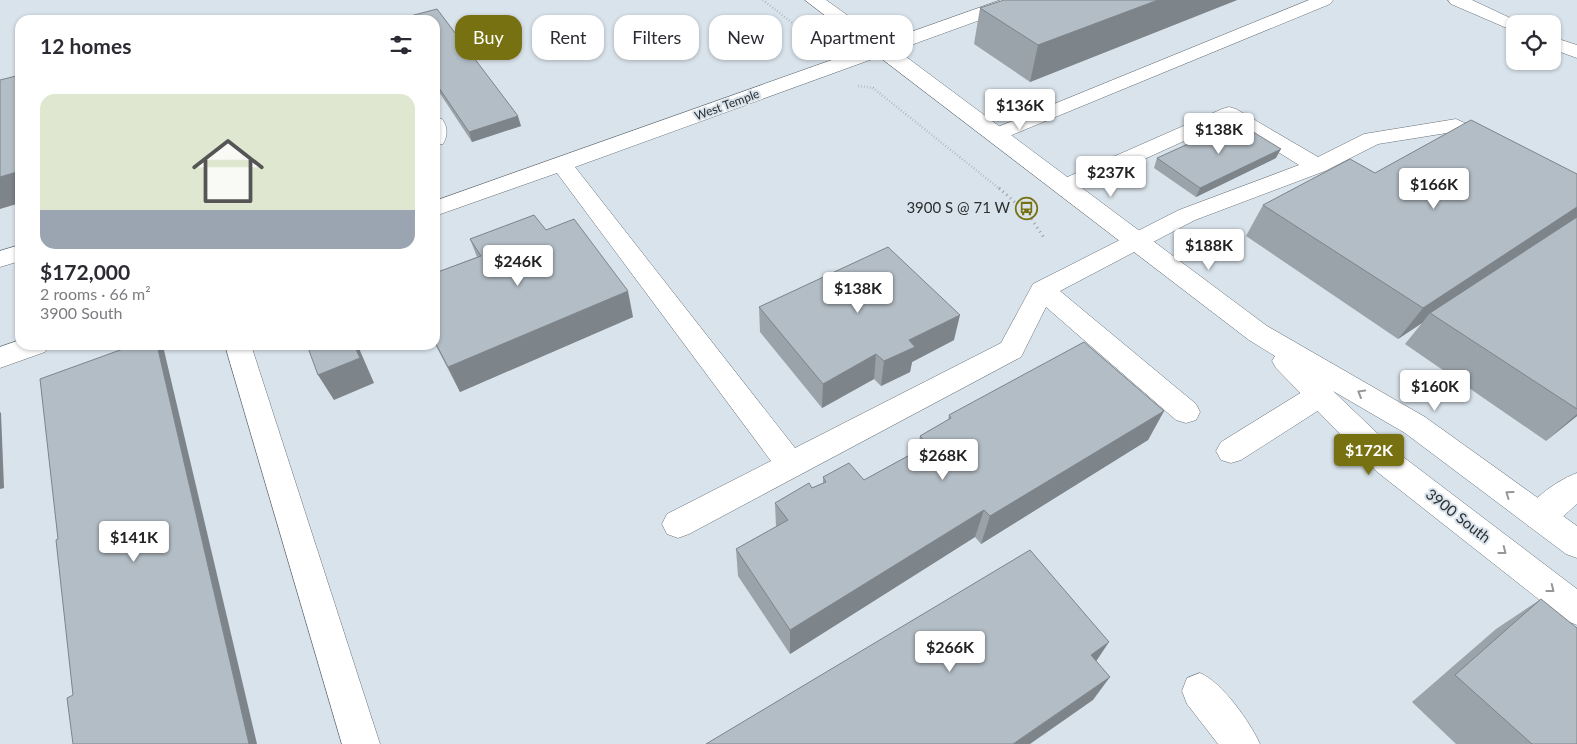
<!DOCTYPE html>
<meta charset="utf-8">
<style>
body{margin:0;font-family:Lato,sans-serif;background:#f7f7f7;color:#2b2b33;height:100vh;display:flex;flex-direction:column;font-size:19px;white-space:nowrap}
*{box-sizing:border-box;margin:0}
p{font-size:16px;color:#7c7c81}
.icon{flex:none;width:28px;height:28px;fill:none;stroke:currentColor;stroke-width:2;stroke-linecap:round;stroke-linejoin:round}
.map{position:relative;flex:1;overflow:hidden}
.details{position:absolute;left:15px;top:15px;width:425px;height:335px;display:flex;flex-direction:column;background:#fff;border-radius:15px;box-shadow:0 1px 4px #0004}
.details>*{flex:none}
.hud{position:absolute;left:455px;top:15px;width:475px;height:45px;display:flex;gap:10px}
.tools{position:absolute;left:1506px;top:15px;display:grid;gap:10px}
.tools a{display:grid;place-items:center;width:55px;height:55px;border-radius:10px;background:#fff;box-shadow:0 1px 4px #0004;font-size:25px}
.price{position:absolute;translate:-50% -42px;padding:0 11px;border-radius:5px;background:#fff;color:#222;font-size:16px;line-height:32px;filter:drop-shadow(0 1px 2px #0008)}
.price::after{content:'';position:absolute;left:50%;top:30px;width:15px;height:11px;margin-left:-8px;background:inherit;clip-path:polygon(0 0,100% 0,50% 100%)}
.price.selected{background:#787111;color:#fff}
ul{padding:0;list-style:none}
li{display:grid;align-content:center;gap:10px;height:265px;padding:0 25px}
li+li{border-top:1px solid #e1e1e2}
li span{display:grid;place-items:center;height:155px;border-radius:15px;color:#555}
li>.icon{margin-inline-start:auto}
span .icon{width:90px;height:90px;fill:#fffc;stroke-width:1}
li b{font-size:21px}
h2{display:flex;justify-content:space-between;align-items:center;height:60px;padding:0 25px;font-size:21px}
.tag{padding:0 18px;border-radius:15px;background:#fff;box-shadow:0 1px 4px #0004;font-size:18px;line-height:45px}
.tag.selected{background:#787111;color:#fff}
.map>svg:first-child{display:block}
</style>
<div class="map">
<svg width="1577" height="744" viewBox="0 0 1577 744">
<rect width="100%" height="100%" fill="#d9e3eb"/>
<g fill="none" stroke-linecap="round" stroke-linejoin="round">
<defs>
<g id="minor">
<polygon points="1001,0 1027,0 1024,4 575,167 795,448 1001,343 1033,284 1179,210 1299,165 1228,121 1072,192 1064,194 1056,192 1053,187 1056,182 1222,109 1229,107 1236,109 1318,157 1364,134 1456,119 1501,140 1504,145 1501,150 1493,151 1485,150 1453,132 1378,144 1325,171 1195,220 1060,291 1196,404 1200,412 1196,420 1186,423 1176,420 1046,307 1021,357 689,534 678,538 667,534 662,524 667,514 771,461 557,173 435,216 435,201"/>
<polygon points="1309,0 1333,0 1330,4 1002,139 995,141 988,139 984,135 988,131"/>
<polygon points="1448,0 1472,0 1523,24 1515,24 1515,30 1509,29 1451,4"/>
<polygon points="1552,37 1577,45 1577,58 1552,49"/>
<path d="M435,117L442,119C448,127 448,135 443,144L435,145Z"/>
<polygon points="20,245 20,261 0,267 0,251"/>
<polygon points="20,340 20,345 49,345 45,352 0,368 0,347"/>
<polygon points="225,345 251,345 380,744 342,744"/>
<polygon points="1320,384 1330,387 1334,395 1330,403 1241,460 1231,463 1221,460 1216,451 1221,442 1310,387"/>
<path d="M1577,473V504C1561,517 1550,534 1528,526L1523,516C1532,498 1558,480 1577,473Z"/>
<path d="M1200,673C1222,682 1250,722 1260,744H1218L1187,704L1182,691L1187,678Z"/>
</g>
<polygon id="major" points="805,0 826,0 909,59 1267,326 1425,417 1577,526 1577,558 1566,554 1405,433 1333,391 1398,453 1577,589 1577,625 1565,620 1376,471 1276,368 1272,361 1275,356 1249,340"/>
</defs>
<use href="#minor" stroke="#687178" stroke-width="1"/>
<use href="#major" stroke="#687178" stroke-width="1"/>
<g stroke="#959ca2" stroke-width="2.5" stroke-dasharray="0.5 2.5" stroke-linecap="butt">
<polyline points="763,0 804,32 806,48"/>
<polyline points="858,86 873,88 1001,190"/>
</g>
<polyline stroke="#959ca2" stroke-width="3" stroke-dasharray="1 4" stroke-linecap="butt" points="999,188 1029,215 1044,238"/>
<use href="#minor" fill="#fff" fill-rule="evenodd"/>
<use href="#major" fill="#fff" fill-rule="evenodd"/>
</g>
<g fill="#9aa3a9">
<polygon points="1237,0 1030,82 974,44 980,8"/>
<polygon points="435,20 521,126 472,142 435,86"/>
<polygon points="1157,158 1276,158 1196,197 1154,168"/>
<polygon points="1375,173 1577,174 1577,416 1546,441 1405,344 1422,323 1398,339 1246,236 1263,205"/>
<polygon points="546,230 633,317 460,392 435,344 435,273 477,257 470,239"/>
<polygon points="759,307 954,340 912,362 910,372 881,386 874,379 822,408 760,332"/>
<polygon points="1164,411 1148,440 981,544 975,537 790,654 738,576 736,549 776,527 775,503 823,483 823,477 864,480 917,451 920,436 948,420 949,415"/>
<polygon points="1541,599 1577,744 1456,744 1412,702 1496,629"/>
</g>
<g fill="#7d848a">
<polygon points="1158,0 1237,0 1030,82 1038,45"/>
<polygon points="518,116 521,126 472,142 469,132"/>
<polygon points="1281,149 1276,158 1196,197 1200,188"/>
<polygon points="20,171 20,203 0,209 0,177"/>
<polygon points="1577,207 1577,220 1430,313 1422,323 1398,339 1423,308"/>
<polygon points="628,291 633,317 460,392 448,367"/>
<polygon points="960,315 954,340 912,362 910,372 881,386 884,361 909,340"/>
<polygon points="157,345 162,345 163,346 257,744 249,744"/>
<polygon points="354,345 359,345 358,346 374,383 334,400 318,375"/>
<polygon points="876,354 874,379 822,408 823,384"/>
<polygon points="1164,411 1148,440 981,544 990,516"/>
<polygon points="0,412 1,413 4,488 0,489"/>
<polygon points="1577,414 1577,416 1546,441"/>
<polygon points="984,510 975,537 790,654 790,630"/>
<polygon points="1109,642 1093,666 1091,655"/>
<polygon points="1110,677 1093,700 1030,744 1013,744"/>
</g>
<g fill="#b3bdc5" stroke="#7d848a">
<polygon points="1004,0 1158,0 1038,45 980,8"/>
<polygon points="437,9 518,116 469,132 435,82 435,20 395,20"/>
<polygon points="20,75 20,171 0,177 0,80"/>
<polygon points="1471,120 1577,174 1577,207 1423,308 1263,205 1350,159 1375,173"/>
<polygon points="1237,122 1281,149 1200,188 1157,158"/>
<polygon points="534,215 546,230 574,219 628,291 448,367 435,342 435,273 481,256 470,239"/>
<polygon points="1577,217 1577,409 1430,313"/>
<polygon points="888,247 960,315 909,340 915,347 884,361 876,354 823,384 759,307"/>
<polygon points="1084,342 1164,411 990,516 984,510 790,630 736,549 788,520 775,503 809,483 812,488 826,482 823,477 849,463 864,480 928,445 920,436 951,418 949,415"/>
<polygon points="134,345 157,345 249,744 73,744 67,698 73,695 56,540 58,539 40,379"/>
<polygon points="307,345 354,345 360,358 318,375"/>
<polygon points="1030,550 1109,642 1091,655 1110,677 1013,744 706,744"/>
<polygon points="1541,599 1577,628 1577,744 1532,744 1455,675"/>
</g>
<defs><path id="oneway-chevron" d="M-2-3.5L2.5 0L-2 3.5" fill="none" stroke-width="1.6" stroke-linecap="round" stroke-linejoin="round" transform="scale(1.25)"/></defs>
<g stroke="#959798">
<use href="#oneway-chevron" transform="translate(1361 393) rotate(-150)"/>
<use href="#oneway-chevron" transform="translate(1509 494) rotate(-144)"/>
<use href="#oneway-chevron" transform="translate(1503 551) rotate(38)"/>
<use href="#oneway-chevron" transform="translate(1551 589) rotate(38)"/>
</g>
<defs>
<symbol id="bus-ring" viewBox="-11 -11 22 22"><circle r="9.5" fill="#d9e3eb" stroke="#787111" stroke-width="1.5"/><path d="M-5-6H5V4H4V6H2V4H-2V6H-4V4H-5ZM-3.5-4V0h7V-4ZM-3.5 1.2v1.5H-2V1.2ZM2 1.2v1.5H3.5V1.2Z" fill="#787111"/></symbol>
</defs>
<g fill-rule="evenodd">
<use href="#bus-ring" x="1014" y="196" width="25" height="25"/>
</g>
<g text-anchor="middle" stroke-width="4" stroke-linejoin="round" paint-order="stroke">
<g font-size="12" fill="#2b2f32" stroke="#d9e3eb">
<text transform="translate(727 105) rotate(-20)" y="4">West Temple</text>
</g>
<g font-size="15" fill="#2b2f32" stroke="#d9e3eb" text-anchor="end">
<text x="1010" y="213">3900 S @ 71 W</text>
</g>
<g font-size="15" fill="#2b2f32" stroke="#d9e3eb">
<text transform="translate(1458 516) rotate(38)" y="5">3900 South</text>
</g>
</g>
</svg>
<div class="tools">
<a><svg class="icon" aria-label="locate" viewBox="0 0 24 24"><circle cx="12" cy="12" r="6"/><path d="M12 2v4M12 18v4M2 12h4M18 12h4"/></svg></a>
</div>
<b class="price" style="left:1020px;top:131px">$136K</b>
<b class="price" style="left:1219px;top:155px">$138K</b>
<b class="price" style="left:1111px;top:198px">$237K</b>
<b class="price" style="left:1434px;top:210px">$166K</b>
<b class="price" style="left:1209px;top:271px">$188K</b>
<b class="price" style="left:518px;top:287px">$246K</b>
<b class="price" style="left:858px;top:314px">$138K</b>
<b class="price" style="left:1435px;top:412px">$160K</b>
<b class="price selected" style="left:1369px;top:476px">$172K</b>
<b class="price" style="left:943px;top:481px">$268K</b>
<b class="price" style="left:134px;top:563px">$141K</b>
<b class="price" style="left:950px;top:673px">$266K</b>
<div class="hud">
<a class="tag selected">Buy</a>
<a class="tag">Rent</a>
<a class="tag">Filters</a>
<a class="tag">New</a>
<a class="tag">Apartment</a>
</div>
<section class="details">
<h2>12 homes<svg class="icon" aria-label="filters" viewBox="0 0 24 24"><path d="M4 7h16M4 17h16"/><circle cx="9" cy="7" r="2"/><circle cx="15" cy="17" r="2"/></svg></h2>
<ul>
<li><span style="background:linear-gradient(#dfe7d0 75%,#9aa5b1 0)"><svg class="icon" aria-label="home" viewBox="0 0 24 24"><path d="M3 11l9-7 9 7M6 9v11h12V9"/></svg></span><div><b>$172,000</b><p>2 rooms · 66 m²</p><p>3900 South</p></div></li>
</ul>
</section>
</div>
